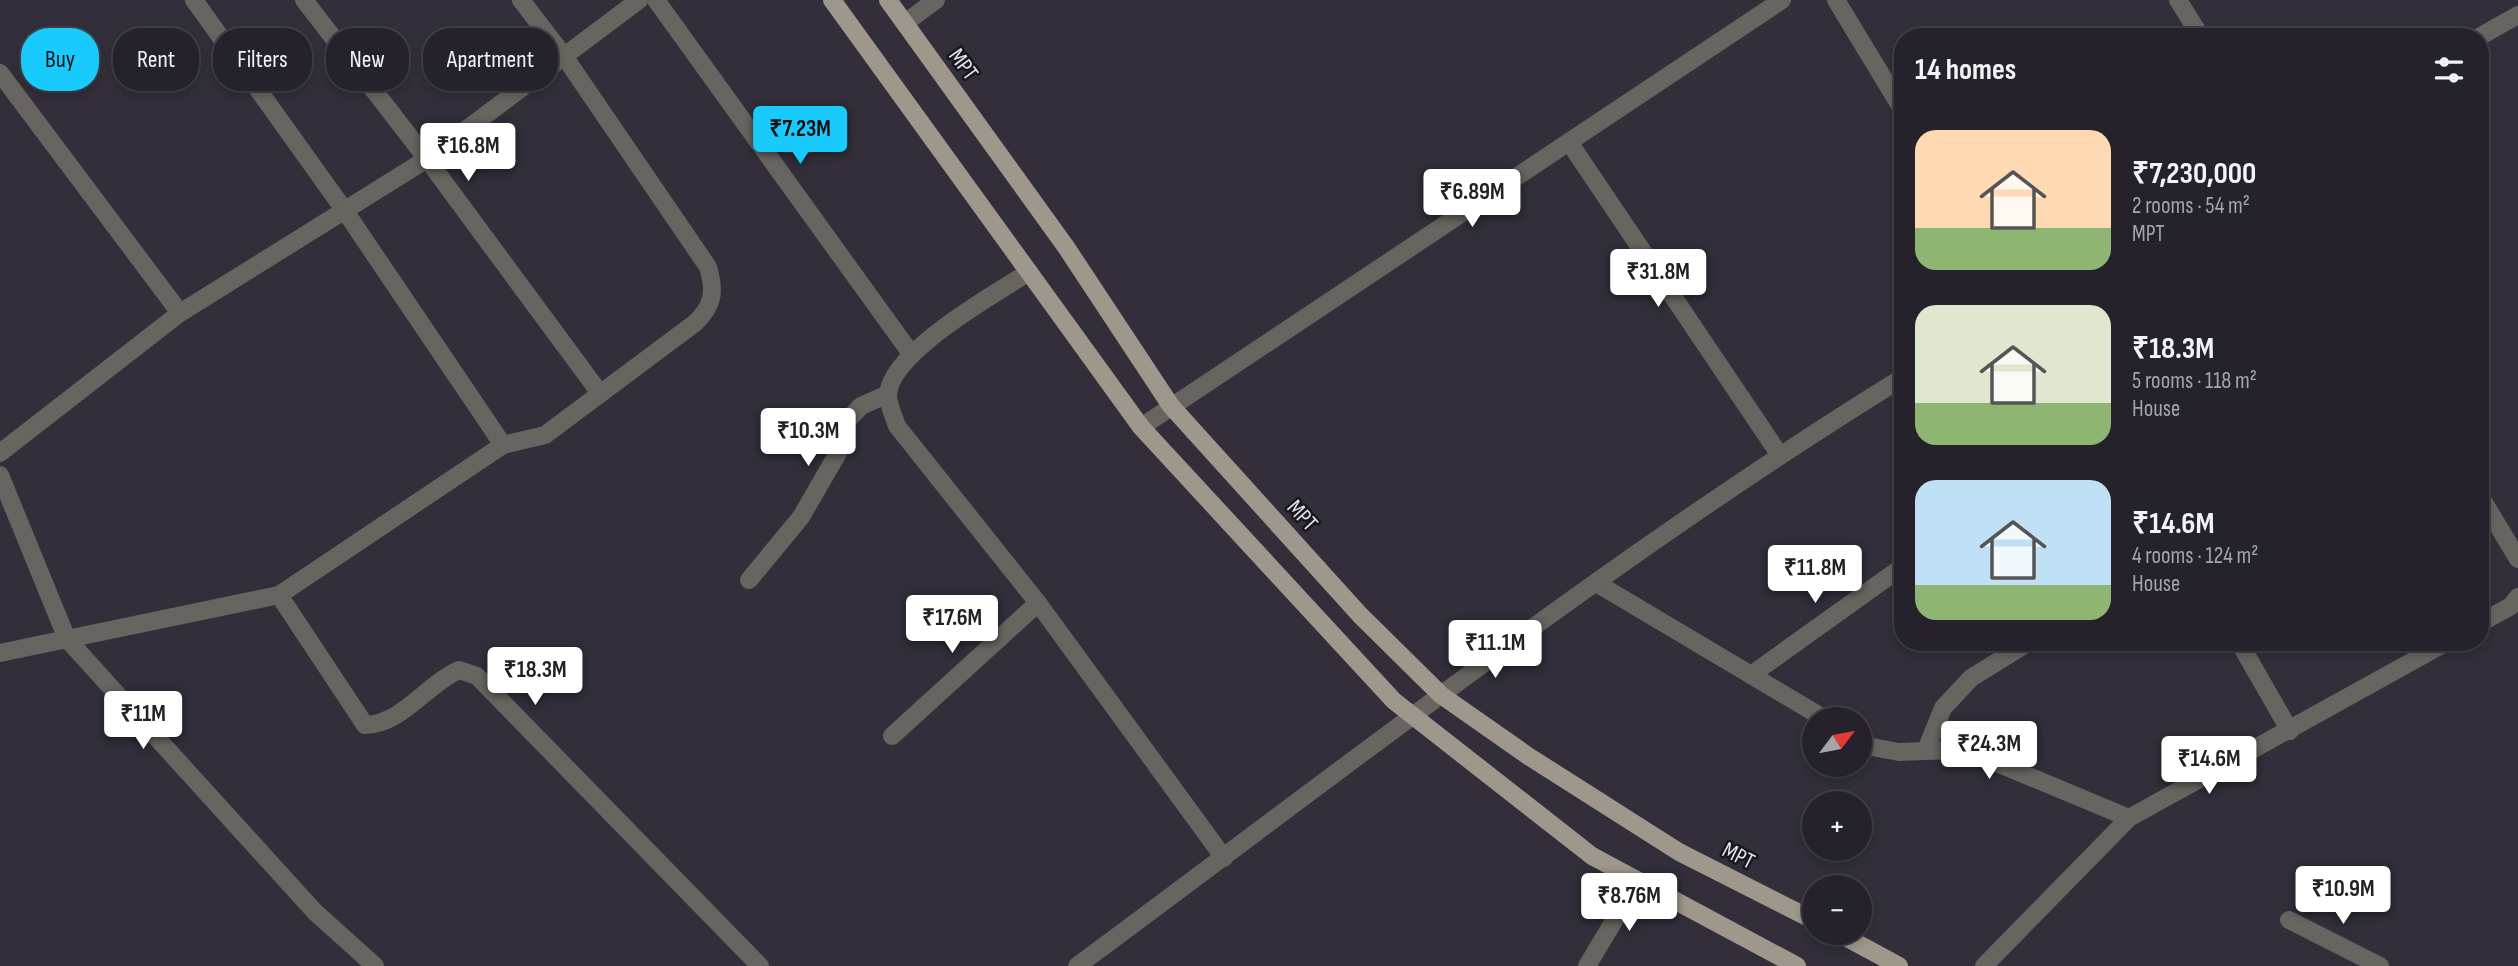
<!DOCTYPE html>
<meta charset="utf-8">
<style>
body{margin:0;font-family:"Sofia Sans Condensed",sans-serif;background:#2e2a34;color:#f1f3f6;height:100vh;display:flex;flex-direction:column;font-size:26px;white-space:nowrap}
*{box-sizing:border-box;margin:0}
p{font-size:23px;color:#a4a4a9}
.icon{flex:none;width:38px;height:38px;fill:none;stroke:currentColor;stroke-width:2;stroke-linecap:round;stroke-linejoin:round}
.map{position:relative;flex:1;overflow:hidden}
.details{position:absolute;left:1894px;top:28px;width:595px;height:623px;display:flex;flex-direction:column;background:#26222c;border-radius:28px;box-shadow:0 4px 10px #0003,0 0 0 2px #423f48}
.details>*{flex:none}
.hud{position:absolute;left:21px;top:28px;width:665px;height:63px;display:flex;gap:14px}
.needle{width:46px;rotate:58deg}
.buttons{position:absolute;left:1802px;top:707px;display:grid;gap:14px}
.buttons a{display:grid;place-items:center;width:70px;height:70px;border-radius:50%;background:#26222c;box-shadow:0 4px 10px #0003,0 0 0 2px #423f48;font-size:35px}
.price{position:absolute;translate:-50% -60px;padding:0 16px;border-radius:7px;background:#fff;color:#222;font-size:23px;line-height:46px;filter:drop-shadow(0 2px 4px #0008)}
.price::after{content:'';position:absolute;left:50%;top:42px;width:21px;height:16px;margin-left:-10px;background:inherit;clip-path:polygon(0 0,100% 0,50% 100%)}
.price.active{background:#19cafc;color:#111}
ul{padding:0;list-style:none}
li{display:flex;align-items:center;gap:21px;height:175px;padding:0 21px}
li span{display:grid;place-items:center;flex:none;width:196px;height:140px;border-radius:21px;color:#555}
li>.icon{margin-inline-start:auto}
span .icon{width:84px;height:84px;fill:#fffc;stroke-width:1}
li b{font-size:30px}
h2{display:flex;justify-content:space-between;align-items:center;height:84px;padding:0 21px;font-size:30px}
.pill{padding:0 24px;border-radius:28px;background:#26222c;box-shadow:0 4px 10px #0003,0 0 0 2px #423f48;font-size:24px;line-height:63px}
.pill.active{background:#19cafc;color:#111}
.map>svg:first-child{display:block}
</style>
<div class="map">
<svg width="2518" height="966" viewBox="0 0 2518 966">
<rect width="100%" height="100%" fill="#322e3a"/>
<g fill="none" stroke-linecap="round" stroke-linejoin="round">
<polyline stroke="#68645f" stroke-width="18" points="905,23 936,0"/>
<g stroke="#68645f" stroke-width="18">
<polyline points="194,0 345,211 503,445"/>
<polyline points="304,0 427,159 599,392"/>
<polyline points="656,0 912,355"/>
<polyline points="1836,0 1902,109"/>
<polyline points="2178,0 2201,37"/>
<polyline points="2479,37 2518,15"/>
<polyline points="0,73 180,313"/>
<polyline points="1569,142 1779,454"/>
<path d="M1029,272C995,294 890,352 888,395C888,404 894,417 897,426L1038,603L1224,858"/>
<polyline points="1141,427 1782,0"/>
<polyline points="0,453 180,313 427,159 639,0"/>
<polyline points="2480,496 2518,559"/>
<polyline points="749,580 801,517 838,453 845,423 861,406 888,394"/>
<polyline points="1598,584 1825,719"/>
<path d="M279,595L365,725C401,725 427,684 459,670L477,676L760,966"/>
<polyline points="2480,623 2511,606 2518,597"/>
<polyline points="2239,642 2290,731"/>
<path d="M0,653L279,595L503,445L545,435L695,323C714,305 715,291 708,267L564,56L521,0"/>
<polyline points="1751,675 1902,567"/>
<polyline points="892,736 1038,603"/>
<polyline points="1860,740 1872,747 1899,752 1952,750 1985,758 2129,818"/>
<polyline points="1926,750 1943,708 1971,678 2029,642"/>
<polyline points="2289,920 2380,966"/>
<path d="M1077,966C1348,766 1615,555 1902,378"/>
<polyline points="1587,966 1638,881"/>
<polyline points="1984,966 2129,818 2447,642"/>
</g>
<polyline stroke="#68645f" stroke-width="18" points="0,475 67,639 315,912 375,966"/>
<g stroke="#9e978b" stroke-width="18">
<polyline points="832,0 1141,427 1394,701 1592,856 1797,966"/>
<polyline points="888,0 1066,247 1171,406 1360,615 1441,695 1528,756 1679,852 1815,921"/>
<polyline points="1838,933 1899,966"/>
</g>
</g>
<g text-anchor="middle" stroke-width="5" stroke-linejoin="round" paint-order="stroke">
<g font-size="23" fill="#e5e2ea" stroke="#19171d">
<text transform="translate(964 64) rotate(54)" y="8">MPT</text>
<text transform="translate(1303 515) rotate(48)" y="8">MPT</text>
<text transform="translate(1739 855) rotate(27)" y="8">MPT</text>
</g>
</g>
</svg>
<div class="buttons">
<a><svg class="needle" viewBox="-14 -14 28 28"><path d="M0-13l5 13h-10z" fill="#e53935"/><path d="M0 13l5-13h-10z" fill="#a4a4a9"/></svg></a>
<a>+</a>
<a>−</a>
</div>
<b class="price active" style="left:800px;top:166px">₹7.23M</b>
<b class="price" style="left:468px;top:183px">₹16.8M</b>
<b class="price" style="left:1472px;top:229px">₹6.89M</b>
<b class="price" style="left:1658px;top:309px">₹31.8M</b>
<b class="price" style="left:808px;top:468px">₹10.3M</b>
<b class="price" style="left:1815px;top:605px">₹11.8M</b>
<b class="price" style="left:952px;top:655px">₹17.6M</b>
<b class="price" style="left:1495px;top:680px">₹11.1M</b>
<b class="price" style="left:535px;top:707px">₹18.3M</b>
<b class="price" style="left:143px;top:751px">₹11M</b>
<b class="price" style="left:1989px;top:781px">₹24.3M</b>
<b class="price" style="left:2209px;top:796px">₹14.6M</b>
<b class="price" style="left:2343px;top:926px">₹10.9M</b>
<b class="price" style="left:1629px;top:933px">₹8.76M</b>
<div class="hud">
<a class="pill active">Buy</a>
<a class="pill">Rent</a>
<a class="pill">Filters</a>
<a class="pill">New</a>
<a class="pill">Apartment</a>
</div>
<section class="details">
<h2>14 homes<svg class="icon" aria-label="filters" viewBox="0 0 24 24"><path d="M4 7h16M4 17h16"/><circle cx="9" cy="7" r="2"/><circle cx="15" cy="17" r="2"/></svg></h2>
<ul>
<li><span style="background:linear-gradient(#ffd9b3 70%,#8fb573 0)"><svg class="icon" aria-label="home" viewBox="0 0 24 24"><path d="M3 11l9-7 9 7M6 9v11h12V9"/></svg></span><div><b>₹7,230,000</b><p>2 rooms · 54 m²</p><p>MPT</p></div></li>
<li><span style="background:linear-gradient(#dfe7d0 70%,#8fb573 0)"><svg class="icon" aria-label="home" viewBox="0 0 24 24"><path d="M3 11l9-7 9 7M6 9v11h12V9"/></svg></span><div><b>₹18.3M</b><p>5 rooms · 118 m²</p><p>House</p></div></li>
<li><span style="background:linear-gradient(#bfe0f5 75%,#8fb573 0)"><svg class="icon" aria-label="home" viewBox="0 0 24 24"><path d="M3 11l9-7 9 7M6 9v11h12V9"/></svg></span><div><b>₹14.6M</b><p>4 rooms · 124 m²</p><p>House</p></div></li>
</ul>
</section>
</div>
